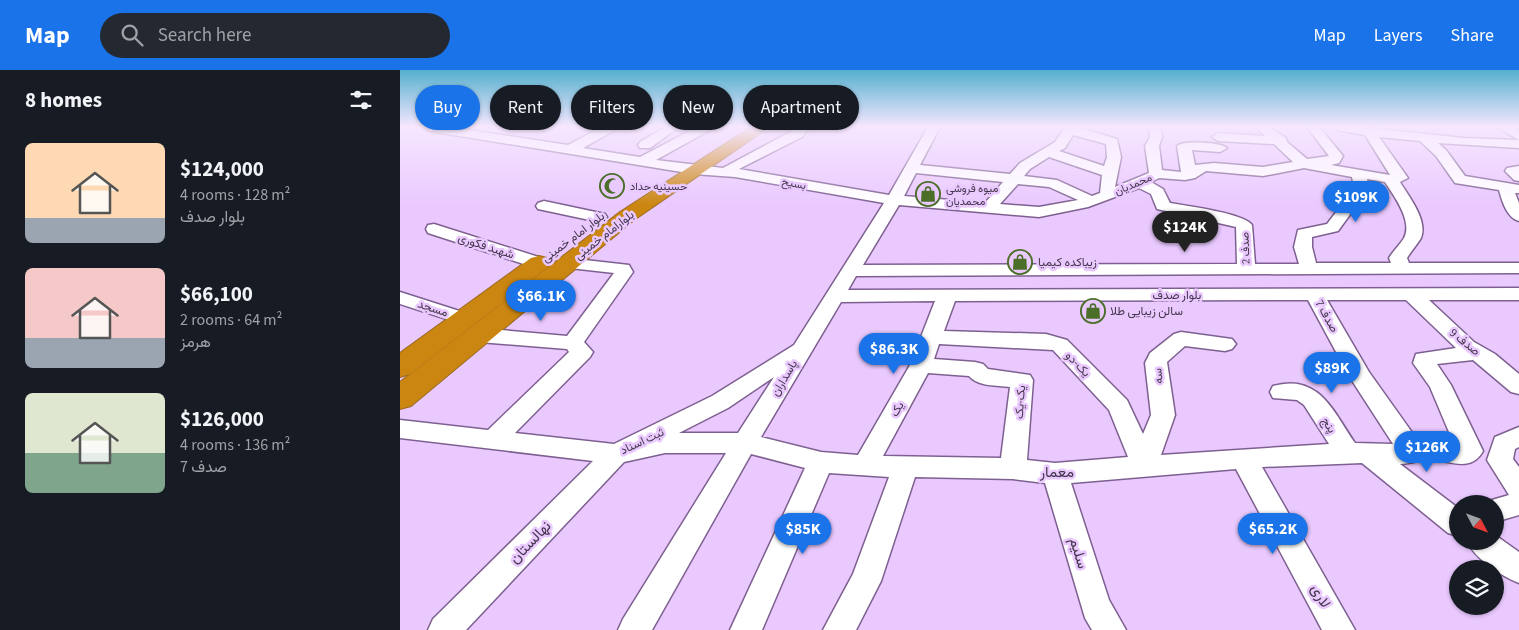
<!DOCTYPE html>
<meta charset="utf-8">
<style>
body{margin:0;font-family:"Source Sans 3",Vazirmatn,sans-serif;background:#242831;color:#f1f3f6;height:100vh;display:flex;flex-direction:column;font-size:19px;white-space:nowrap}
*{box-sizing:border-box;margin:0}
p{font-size:16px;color:#9ea1a6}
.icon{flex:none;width:28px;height:28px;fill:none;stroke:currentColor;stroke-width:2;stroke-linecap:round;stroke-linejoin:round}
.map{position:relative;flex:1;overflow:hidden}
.details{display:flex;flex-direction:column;background:#171b24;width:400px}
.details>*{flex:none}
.banner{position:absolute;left:15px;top:15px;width:475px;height:45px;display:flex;gap:10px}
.needle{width:32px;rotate:131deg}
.fabs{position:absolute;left:1049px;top:425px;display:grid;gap:10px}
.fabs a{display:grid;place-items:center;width:55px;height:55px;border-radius:50%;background:#171b24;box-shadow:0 1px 4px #0004;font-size:25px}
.price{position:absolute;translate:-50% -42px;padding:0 11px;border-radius:18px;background:#1a73e8;color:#fff;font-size:16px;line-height:32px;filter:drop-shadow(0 1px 2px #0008)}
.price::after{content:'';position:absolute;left:50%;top:30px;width:15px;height:11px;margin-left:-8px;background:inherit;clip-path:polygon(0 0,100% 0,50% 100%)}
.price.selected{background:#222;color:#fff}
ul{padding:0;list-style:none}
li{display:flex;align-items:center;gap:15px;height:125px;padding:0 25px}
li span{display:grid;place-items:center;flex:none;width:140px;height:100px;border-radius:8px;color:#555}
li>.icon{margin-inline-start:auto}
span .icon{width:60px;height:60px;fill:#fffc;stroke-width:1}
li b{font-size:21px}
h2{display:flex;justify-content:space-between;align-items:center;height:60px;padding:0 25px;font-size:21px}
.chip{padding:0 18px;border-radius:22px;background:#171b24;box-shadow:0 1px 4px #0004;font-size:18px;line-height:45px}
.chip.selected{background:#1a73e8;color:#fff}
header{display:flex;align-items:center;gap:30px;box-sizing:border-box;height:70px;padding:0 25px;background:#1a73e8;color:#fff}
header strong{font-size:24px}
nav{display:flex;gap:28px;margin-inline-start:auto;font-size:18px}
.search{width:350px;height:45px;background:#242831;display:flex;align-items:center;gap:12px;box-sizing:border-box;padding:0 18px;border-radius:28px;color:#9ea1a6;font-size:19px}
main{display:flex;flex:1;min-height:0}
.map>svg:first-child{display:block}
</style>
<header>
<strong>Map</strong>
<div class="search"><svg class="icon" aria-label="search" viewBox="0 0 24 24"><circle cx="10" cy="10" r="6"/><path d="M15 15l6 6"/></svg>Search here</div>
<nav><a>Map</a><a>Layers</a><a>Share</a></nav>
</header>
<main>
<section class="details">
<h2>8 homes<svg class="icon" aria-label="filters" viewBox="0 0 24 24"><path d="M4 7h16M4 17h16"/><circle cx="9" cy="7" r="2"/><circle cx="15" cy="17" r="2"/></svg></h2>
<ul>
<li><span style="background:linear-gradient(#ffd9b3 75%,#9aa5b1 0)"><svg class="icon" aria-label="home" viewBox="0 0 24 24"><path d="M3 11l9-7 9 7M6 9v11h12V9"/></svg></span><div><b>$124,000</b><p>4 rooms · 128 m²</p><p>بلوار صدف</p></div></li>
<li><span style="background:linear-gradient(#f6c9c9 70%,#9aa5b1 0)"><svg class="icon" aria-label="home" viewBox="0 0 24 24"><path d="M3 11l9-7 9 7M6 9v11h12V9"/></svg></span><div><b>$66,100</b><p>2 rooms · 64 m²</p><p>هرمز</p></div></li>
<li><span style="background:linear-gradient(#dfe7d0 60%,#7fa58c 0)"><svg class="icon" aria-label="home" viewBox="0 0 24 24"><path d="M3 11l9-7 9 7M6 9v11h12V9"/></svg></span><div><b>$126,000</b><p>4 rooms · 136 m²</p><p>صدف 7</p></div></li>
</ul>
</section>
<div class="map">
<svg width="1119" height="560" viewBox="0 0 1119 560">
<rect width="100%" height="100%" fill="#eac9ff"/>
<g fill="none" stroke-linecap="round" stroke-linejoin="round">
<defs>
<g id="minor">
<path d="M23,57H50L168,75L202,57H217L215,60L183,78L240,87L297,57H312L310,60L256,90L323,98L392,61L397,57H410L402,67L339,99L489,125L528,57H540L520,95L610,104L620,93L655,72L665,57H677L717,69L721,87L715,117L749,103L745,76L750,67L749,57H761L762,67L759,76L762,100L781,102L777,76C783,70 821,72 827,78L820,82L792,80L795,95L814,93L863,97L893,92L874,74L818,71L812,67L818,63L865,66L856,57H869L886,68L887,72L907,89L929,86L907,57H919L943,86L939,93L931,95L990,105L965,65L937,60L935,57H960L1064,68L1119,70V78L1038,73L1046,80L1065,106L1119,115V123H1115L1119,133V151C1107,148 1102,131 1099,120L1055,113L1036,86L1020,71L979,67L1008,108L1000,112C1009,127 1028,150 1021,168C1017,175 1011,181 1007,188L1009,193H1119V203L456,206L448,220L1119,218V230H1029L1074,272L1095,284L1119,304V324L1111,322L1073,290L1037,294L1051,315L1083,381C1070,405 1046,388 1026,389C1019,390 1011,394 1000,394L1058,438V466L1048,463L962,393L862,397L955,560H922L836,399L671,413L709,530L726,560H692L685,548L645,413L613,409L515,407L481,511L456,560H423L453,504L489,407L429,403L362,560H330L405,398L351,384L252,560H218L223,549L326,383H265L224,392L66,560H28L33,549L193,391L0,368V350L88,360L169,282L167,279L79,272L72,270L69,265L72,260L79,258L167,266L214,203L161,197L158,193L161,189L167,188L229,195L233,202L184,272L193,282L190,287L115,363L214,374L312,326L394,275L484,133L335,107L294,104L29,61ZM673,65L706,74L707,87L704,96L659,81L665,78ZM649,87L702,105L700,123L692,126L657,110L624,106L630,99ZM904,98L952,107L956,126L947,128L927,154L898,160L894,177L899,194H855L852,155C844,143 786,136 770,133L763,119L751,112L759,108L785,110L795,108L806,101L863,106ZM516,103L603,112L585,133L504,126ZM967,109L985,112C994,126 1013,151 1004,168C1000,175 993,181 989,188L991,193H916L912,177V167L938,161L957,135L969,133L972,130ZM618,114L649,117L678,130L639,137L600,134ZM739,118L751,124L757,139L836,157L837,194L463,195L499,135L639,147L688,137ZM908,230L949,306L993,374L955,373C933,341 919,303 873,316L870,322L873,328L897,330L904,335L929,374L761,385L775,345L767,292L785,276L825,281L832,279L836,274L832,269L781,262L774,264L750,283L745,293L751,345L743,364L727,330L667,270L646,264L544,261L555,231ZM927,230H1006L1056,278L1016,284L1013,293L1030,317L1054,374L1016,368L969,302ZM535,231L510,295L458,385L421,382L361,367L441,232ZM539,274L653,280L709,340L728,387L655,393L627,390L633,310L630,305L588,299L583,294L575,292L534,289ZM528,303L569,306C579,317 596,315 610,317L601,388L483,386ZM374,307L338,363H279L328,338Z"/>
<polygon points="265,57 279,57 250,78 240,78 238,75 240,72"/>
<polygon points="1097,57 1111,57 1119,61 1119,70"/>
<polygon points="1119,96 1119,111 1114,110 1105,101 1107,98"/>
<polygon points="144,131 205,144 207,147 199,152 138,139 136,136 138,133"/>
<polygon points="34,154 145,189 148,193 145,197 133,197 28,163 26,159 28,155"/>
<polygon points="0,222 72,245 75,249 72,253 65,255 0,234"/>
<polygon points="1119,357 1119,377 1115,379 1113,389 1119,397 1119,445 1095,452 1095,434 1084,434 1085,432 1109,425 1087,390 1095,367"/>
<path d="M1095,465L1119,482V513C1101,506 1075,489 1067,471H1095Z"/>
</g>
<g id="highway">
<polygon points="351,57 369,57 234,150 11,336 0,339 0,312 220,142"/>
<polygon points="139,186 147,188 151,193 147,198 10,304 0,307 0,283 131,188"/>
</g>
</defs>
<use href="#minor" stroke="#7e6090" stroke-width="3"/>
<use href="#highway" stroke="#9c6a26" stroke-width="2"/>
<use href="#minor" fill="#fff" fill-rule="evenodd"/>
<use href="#highway" fill="#cb8611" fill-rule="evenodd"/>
</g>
<linearGradient id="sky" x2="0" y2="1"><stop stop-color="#54b0ce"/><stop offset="0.42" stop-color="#f6e7ff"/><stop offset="1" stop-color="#f6e7ff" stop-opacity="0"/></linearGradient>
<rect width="1119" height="135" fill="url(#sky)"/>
<defs>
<symbol id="mosque-ring" viewBox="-11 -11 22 22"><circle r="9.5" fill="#eac9ff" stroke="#4b6f29" stroke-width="1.5"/><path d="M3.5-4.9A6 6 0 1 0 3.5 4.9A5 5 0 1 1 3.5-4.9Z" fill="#4b6f29"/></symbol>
<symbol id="shop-ring" viewBox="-11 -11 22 22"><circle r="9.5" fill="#eac9ff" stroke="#4b6f29" stroke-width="1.5"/><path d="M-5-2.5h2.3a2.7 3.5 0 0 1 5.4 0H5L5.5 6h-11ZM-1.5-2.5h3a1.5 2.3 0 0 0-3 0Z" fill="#4b6f29"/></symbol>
</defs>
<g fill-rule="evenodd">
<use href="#mosque-ring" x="198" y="102" width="28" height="28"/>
<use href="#shop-ring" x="514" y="110" width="28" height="28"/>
<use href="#shop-ring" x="606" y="178" width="28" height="28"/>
<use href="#shop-ring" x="679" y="227" width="28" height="28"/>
</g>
<g text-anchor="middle" stroke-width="5" stroke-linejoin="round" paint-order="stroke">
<g font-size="11" fill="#44364c" stroke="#eac9ff">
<text transform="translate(394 113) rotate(10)" y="4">بسیح</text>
<text transform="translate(733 114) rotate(-23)" y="4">محمدیان</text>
<text transform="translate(845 178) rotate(-92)" y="4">صدف 2</text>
</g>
<g font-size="11" fill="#44364c" stroke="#eac9ff" text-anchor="start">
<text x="230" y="120">حسینیه حداد</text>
<text x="546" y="122">میوه فروشی<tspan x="546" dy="13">محمدیان</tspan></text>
</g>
<g font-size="12" fill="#44364c" stroke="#eac9ff">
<text transform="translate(204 165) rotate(-38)" y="4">بلوارامام خمینی</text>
<text transform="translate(173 167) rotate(-37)" y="4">بلوار امام خمینی</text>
<text transform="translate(86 176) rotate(18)" y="4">شهید فکوری</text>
<text x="777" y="229">بلوار صدف</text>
<text transform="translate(33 238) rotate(18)" y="4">مسجد</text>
<text transform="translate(927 246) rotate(61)" y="4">صدف 7</text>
<text transform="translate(1065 272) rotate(39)" y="4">صدف 9</text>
<text transform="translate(678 294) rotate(46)" y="4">یک-دو</text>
<text transform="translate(758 306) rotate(-96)" y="4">سه</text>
<text transform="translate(384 308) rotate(-59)" y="4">پاسداران</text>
<text transform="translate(620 332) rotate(-86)" y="4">یک-یک</text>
<text transform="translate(497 339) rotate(-61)" y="4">یک</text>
<text transform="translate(929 355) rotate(57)" y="4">پنج</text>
<text transform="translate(242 371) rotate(-25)" y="4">ثبت اسناد</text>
</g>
<g font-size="12" fill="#44364c" stroke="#eac9ff" text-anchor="start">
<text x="638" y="196">زیباکده کیمیا</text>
<text x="710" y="245">سالن زیبایی طلا</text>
</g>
<g font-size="15" fill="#44364c" stroke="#eac9ff">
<text x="657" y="407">معمار</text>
<text transform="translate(130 472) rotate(-46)" y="5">نهالستان</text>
<text transform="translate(679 483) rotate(73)" y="5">سلیم</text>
<text transform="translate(921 526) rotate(61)" y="5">لاری</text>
</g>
</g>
</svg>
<div class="fabs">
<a><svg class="needle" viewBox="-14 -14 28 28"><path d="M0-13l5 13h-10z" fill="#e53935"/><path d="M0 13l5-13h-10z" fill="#9ea1a6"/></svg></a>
<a><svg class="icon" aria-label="layers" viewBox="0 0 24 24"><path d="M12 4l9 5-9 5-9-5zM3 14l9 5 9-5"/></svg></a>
</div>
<b class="price" style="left:956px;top:153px">$109K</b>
<b class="price selected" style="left:785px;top:183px">$124K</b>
<b class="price" style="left:141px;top:252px">$66.1K</b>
<b class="price" style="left:494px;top:305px">$86.3K</b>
<b class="price" style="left:932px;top:324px">$89K</b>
<b class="price" style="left:1027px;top:403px">$126K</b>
<b class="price" style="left:403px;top:485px">$85K</b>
<b class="price" style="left:873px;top:485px">$65.2K</b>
<div class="banner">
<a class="chip selected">Buy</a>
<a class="chip">Rent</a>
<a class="chip">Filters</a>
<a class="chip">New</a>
<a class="chip">Apartment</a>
</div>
</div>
</main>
